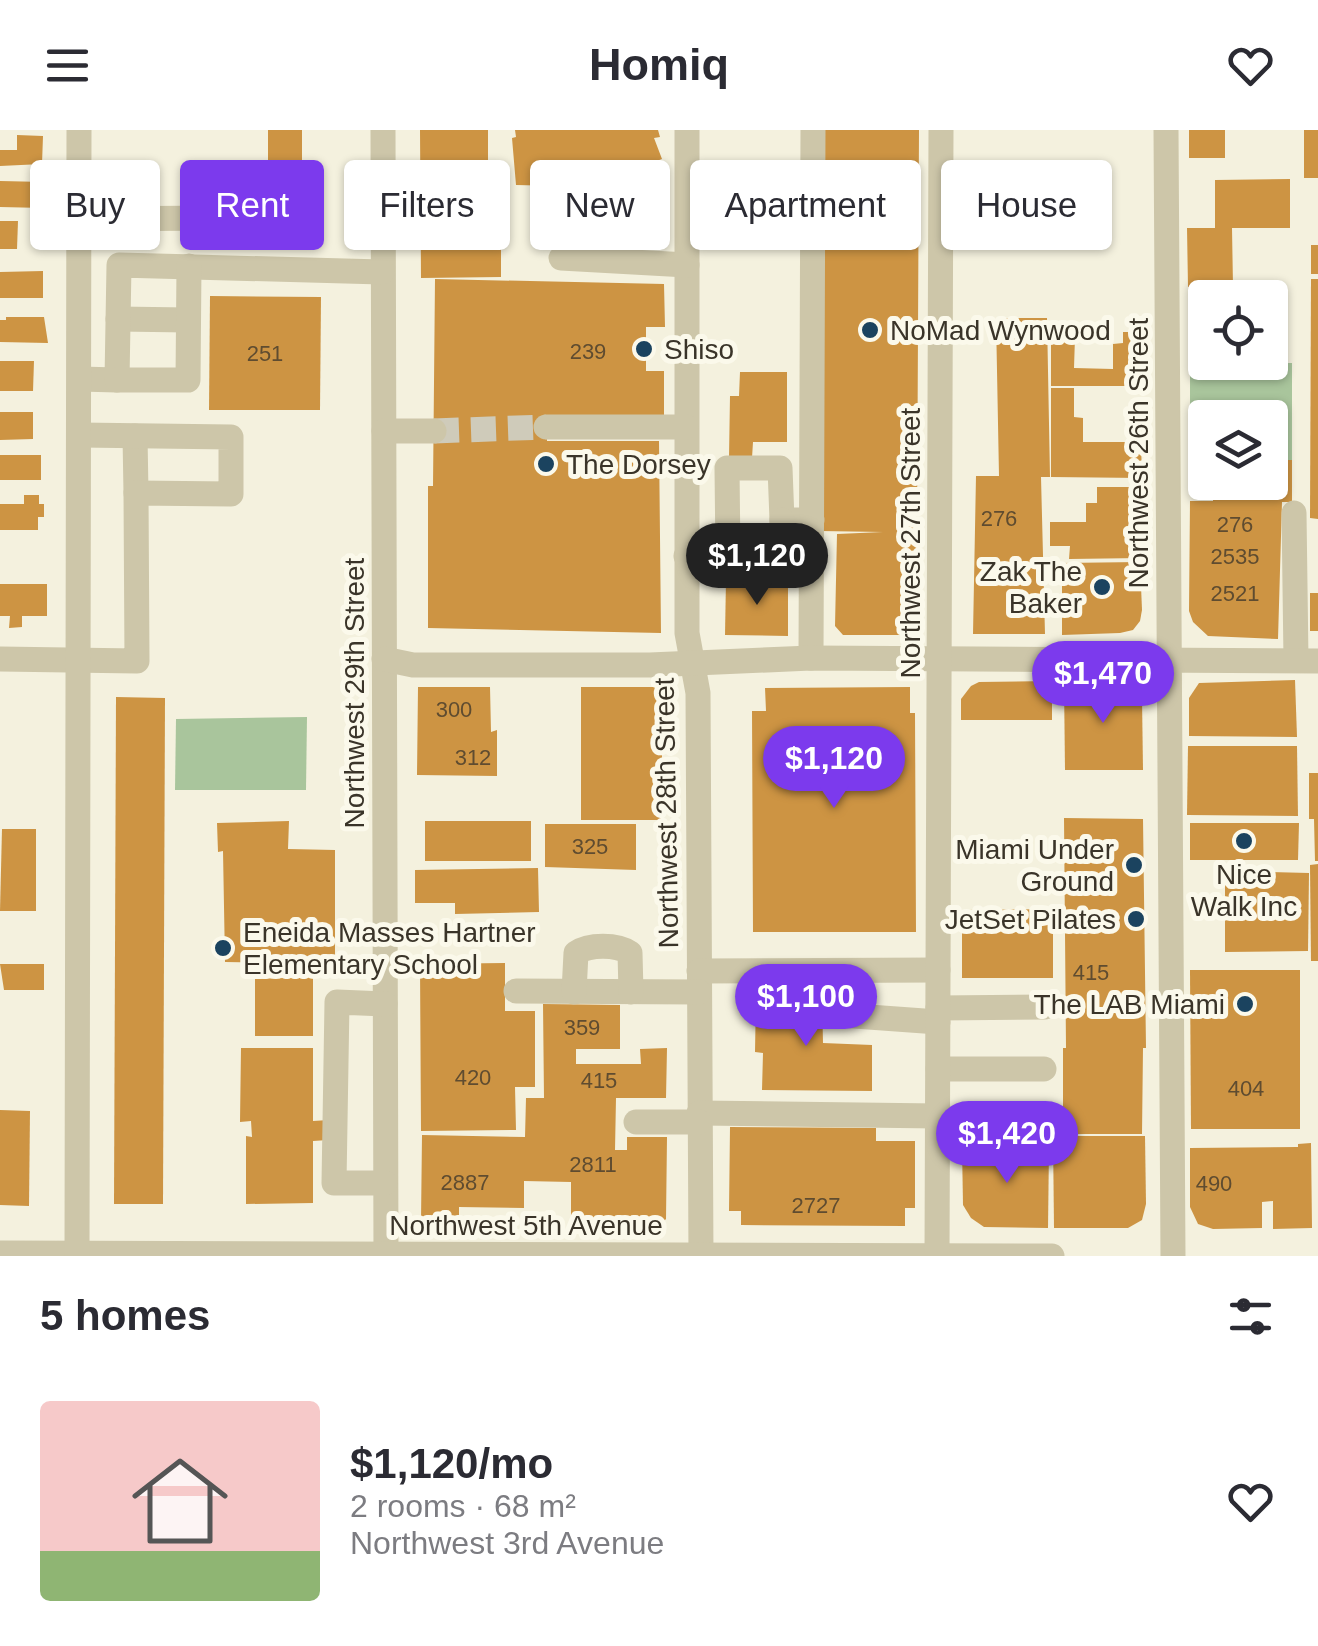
<!DOCTYPE html>
<meta charset="utf-8">
<style>
body{margin:0;font-family:Helvetica,sans-serif;background:#f7f7f7;color:#2b2b33;height:100vh;display:flex;flex-direction:column;font-size:38px;white-space:nowrap}
*{box-sizing:border-box;margin:0}
p{font-size:32px;color:#7c7c81}
.icon{flex:none;width:55px;height:55px;fill:none;stroke:currentColor;stroke-width:2;stroke-linecap:round;stroke-linejoin:round}
.map{position:relative;height:1126px;overflow:hidden}
.side{display:flex;flex-direction:column;background:#fff;flex:1}
.side>*{flex:none}
.top-card{position:absolute;left:30px;top:30px;width:1260px;height:90px;display:flex;gap:20px}
.fabs{position:absolute;left:1188px;top:150px;display:grid;gap:20px}
.fabs a{display:grid;place-items:center;width:100px;height:100px;border-radius:10px;background:#fff;box-shadow:0 2px 8px #0004;font-size:50px}
.price{position:absolute;translate:-50% -85px;padding:0 22px;border-radius:35px;background:#7c3aed;color:#fff;font-size:32px;line-height:65px;filter:drop-shadow(0 2px 5px #0008)}
.price::after{content:'';position:absolute;left:50%;top:60px;width:30px;height:22px;margin-left:-15px;background:inherit;clip-path:polygon(0 0,100% 0,50% 100%)}
.price.active{background:#222;color:#fff}
ul{padding:0;list-style:none}
li{display:flex;align-items:center;gap:30px;height:250px;padding:0 40px}
li span{display:grid;place-items:center;flex:none;width:280px;height:200px;border-radius:10px;color:#555}
li>.icon{margin-inline-start:auto}
span .icon{width:120px;height:120px;fill:#fffc;stroke-width:1}
li b{font-size:42px}
h2{display:flex;justify-content:space-between;align-items:center;height:120px;padding:0 40px;font-size:42px}
.tag{padding:0 35px;border-radius:10px;background:#fff;box-shadow:0 2px 8px #0004;font-size:35px;line-height:90px}
.tag.active{background:#7c3aed;color:#fff}
header{display:flex;justify-content:space-between;align-items:center;height:130px;padding:0 40px;background:#fff;font-size:45px;font-weight:700}
.map>svg:first-child{display:block}
</style>
<header><svg class="icon" aria-label="menu" viewBox="0 0 24 24"><path d="M4 6h16M4 12h16M4 18h16"/></svg>Homiq<svg class="icon" aria-label="heart" viewBox="0 0 24 24"><path d="M12 20l-8-8c-3-5 5-10 8-4 3-6 11-1 8 4z"/></svg></header>
<div class="map">
<svg width="1318" height="1126" viewBox="0 0 1318 1126">
<rect width="100%" height="100%" fill="#f4f1de"/>
<g fill="#a9c59c">
<polygon points="1292,233 1292,330 1270,330 1270,288 1205,288 1205,328 1190,323 1190,234"/>
<polygon points="307,587 306,660 175,660 176,589"/>
</g>
<g fill="#cd9443">
<polygon points="268,0 302,0 302,50 324,50 324,85 230,84 230,42 268,42"/>
<polygon points="420,0 488,0 488,69 501,68 501,147 421,148"/>
<polygon points="515,0 658,0 660,7 654,8 662,29 654,32 659,55 653,55 658,78 654,79 658,101 630,108 630,102 607,107 605,102 584,108 583,102 559,108 559,56 516,55 512,8 516,7"/>
<polygon points="823,0 919,0 917,402 914,494 906,505 843,505 835,496 837,404 883,402 820,401"/>
<rect x="1189" y="0" width="36" height="28"/>
<rect x="1304" y="0" width="14" height="48"/>
<polygon points="17,5 43,6 42,34 0,36 0,20 17,20"/>
<polygon points="1290,49 1290,98 1232,98 1233,156 1188,157 1187,98 1215,98 1215,50"/>
<polygon points="0,51 45,52 44,78 0,77"/>
<polygon points="0,91 18,91 17,119 0,119"/>
<rect x="1311" y="115" width="7" height="29"/>
<polygon points="43,141 43,168 0,168 0,142"/>
<polygon points="435,149 664,154 665,197 646,197 646,241 664,241 664,286 546,286 547,311 659,311 661,503 428,498 428,356 433,356"/>
<polygon points="1311,149 1318,149 1318,389 1310,388"/>
<polygon points="210,166 321,167 320,280 209,280"/>
<polygon points="6,187 44,187 48,213 0,212 0,190 6,190"/>
<polygon points="996,188 1047,188 1050,347 1041,347 1045,504 973,504 976,346 999,346"/>
<polygon points="1123,202 1141,202 1141,256 1051,256 1051,207 1075,207 1074,238 1113,239 1113,214 1123,213"/>
<polygon points="0,231 34,231 33,261 0,261"/>
<polygon points="740,242 787,242 787,312 753,312 752,328 729,328 730,266 739,266"/>
<polygon points="1051,258 1074,258 1074,287 1083,288 1083,312 1141,312 1142,348 1051,347"/>
<polygon points="0,282 33,282 33,309 0,310"/>
<rect x="0" y="325" width="41" height="25"/>
<polygon points="1270,330 1292,330 1292,372 1282,372 1278,509 1208,506 1193,492 1189,481 1190,371 1213,371 1213,352 1270,352"/>
<polygon points="1097,357 1141,357 1141,428 1069,429 1070,416 1050,416 1050,392 1086,392 1086,373 1097,373"/>
<polygon points="24,365 39,365 39,374 44,374 44,387 38,387 38,400 0,400 0,374 24,374"/>
<polygon points="1140,432 1142,480 1140,491 1133,500 1120,503 1062,505 1062,433"/>
<polygon points="726,450 788,450 788,506 725,505"/>
<polygon points="0,454 47,454 47,486 22,486 22,497 9,498 10,486 0,486"/>
<rect x="1310" y="463" width="8" height="38"/>
<polygon points="1125,550 1134,553 1142,567 1143,640 1065,640 1064,552"/>
<polygon points="1295,550 1297,607 1189,606 1189,568 1199,553"/>
<polygon points="1052,551 1052,590 961,590 961,569 971,556 979,552"/>
<polygon points="418,557 490,557 491,602 497,600 497,646 417,645"/>
<rect x="581" y="557" width="81" height="133"/>
<polygon points="910,557 910,583 915,583 916,802 753,802 752,581 766,581 765,558"/>
<polygon points="116,567 165,568 163,1074 114,1074"/>
<polygon points="1188,616 1297,616 1298,686 1187,685"/>
<polygon points="1309,643 1318,643 1318,731 1315,731 1314,689 1309,689"/>
<polygon points="1064,688 1143,689 1146,918 1143,918 1142,1004 1063,1004 1063,918 1066,918"/>
<polygon points="289,691 288,719 335,720 335,834 225,832 223,721 218,722 217,693"/>
<rect x="425" y="691" width="106" height="40"/>
<polygon points="1190,693 1299,693 1298,730 1190,730"/>
<polygon points="545,694 636,694 636,740 545,737"/>
<polygon points="2,699 36,699 36,781 0,781"/>
<polygon points="1318,734 1318,831 1311,831 1310,735"/>
<polygon points="538,738 539,782 455,784 455,773 415,773 415,740"/>
<polygon points="1225,741 1309,743 1308,821 1225,822"/>
<polygon points="1053,779 1053,848 962,848 962,780"/>
<polygon points="505,833 505,881 535,881 535,957 515,957 516,1000 421,1001 420,834"/>
<polygon points="0,834 44,834 44,860 4,860"/>
<polygon points="1190,840 1300,840 1300,999 1191,999"/>
<polygon points="313,847 313,906 255,906 255,849"/>
<polygon points="756,866 822,867 823,913 872,915 872,961 762,960 763,923 755,922"/>
<polygon points="543,874 620,875 620,919 576,919 576,934 641,934 640,919 667,918 666,968 616,968 615,1020 627,1020 627,1007 667,1007 666,1089 657,1098 571,1098 571,1052 524,1051 524,1078 459,1077 459,1091 421,1091 422,1005 525,1007 526,968 544,968"/>
<polygon points="241,918 313,918 313,991 329,990 328,1010 313,1011 313,1073 246,1074 246,1006 252,1007 251,991 240,992"/>
<polygon points="0,980 30,981 29,1076 0,1075"/>
<polygon points="730,997 876,998 876,1011 915,1011 915,1078 905,1078 905,1096 741,1095 741,1081 729,1081"/>
<polygon points="1053,1006 1145,1006 1146,1074 1142,1090 1128,1098 1054,1098"/>
<polygon points="1311,1013 1312,1098 1273,1099 1273,1071 1262,1072 1262,1098 1213,1099 1198,1094 1190,1077 1190,1018 1298,1017 1298,1014"/>
<polygon points="962,1017 1049,1017 1048,1098 984,1097 971,1088 963,1075"/>
</g>
<g fill="none" stroke-linecap="round" stroke-linejoin="round">
<polyline stroke="#cfcbba" stroke-width="25" stroke-dasharray="25 12" stroke-linecap="butt" points="434,301 546,297"/>
<g stroke="#cdc6a9" stroke-width="25">
<polyline points="383,0 386,1126"/>
<polyline points="687,0 687,503 698,563 701,1126"/>
<polyline points="1166,0 1173,1126"/>
<polyline points="80,89 220,88"/>
<polyline points="561,128 687,135"/>
<polyline points="118,189 188,190"/>
<polyline points="80,249 117,250 119,135 382,142"/>
<polyline points="117,250 188,250 189,136"/>
<polyline points="546,297 686,297"/>
<polyline points="384,301 434,301"/>
<polyline points="135,306 136,363"/>
<polyline points="1294,383 1296,530"/>
<polyline points="686,426 728,427 727,338 780,338 782,390 812,390"/>
<polyline points="728,427 782,428 782,390"/>
<polyline points="811,528 813,0"/>
<polyline points="0,529 137,531 136,363 231,364 231,307 80,305"/>
<polyline points="384,529 413,535 650,535 811,528 1318,531"/>
<polyline points="699,841 938,840"/>
<polyline points="516,861 699,862"/>
<path d="M574,862L576,823C589,814 617,814 630,823L631,862"/>
<polyline points="385,874 337,872 334,1053 385,1053"/>
<polyline points="938,878 1045,877"/>
<polyline points="827,884 938,892"/>
<polyline points="938,939 1044,939"/>
<polyline points="699,983 938,986 963,994 1041,993"/>
<polyline points="636,992 699,992"/>
<polyline points="0,1123 1052,1126"/>
<polyline points="77,1126 79,0"/>
<polyline points="937,1126 941,0"/>
</g>
</g>
<g fill="#1b435f" stroke="#fbf9eb" stroke-width="4">
<circle cx="870" cy="200" r="10"/>
<circle cx="644" cy="219" r="10"/>
<circle cx="546" cy="334" r="10"/>
<circle cx="1102" cy="457" r="10"/>
<circle cx="1244" cy="711" r="10"/>
<circle cx="1134" cy="735" r="10"/>
<circle cx="1136" cy="789" r="10"/>
<circle cx="223" cy="818" r="10"/>
<circle cx="1245" cy="874" r="10"/>
</g>
<g text-anchor="middle" stroke-width="10" stroke-linejoin="round" paint-order="stroke">
<g font-size="22" fill="#5f4c30">
<text x="588" y="229">239</text>
<text x="265" y="231">251</text>
<text x="999" y="396">276</text>
<text x="1235" y="402">276</text>
<text x="1235" y="434">2535</text>
<text x="1235" y="471">2521</text>
<text x="454" y="587">300</text>
<text x="473" y="635">312</text>
<text x="590" y="724">325</text>
<text x="1091" y="850">415</text>
<text x="582" y="905">359</text>
<text x="473" y="955">420</text>
<text x="599" y="958">415</text>
<text x="1246" y="966">404</text>
<text x="593" y="1042">2811</text>
<text x="465" y="1060">2887</text>
<text x="1214" y="1061">490</text>
<text x="816" y="1083">2727</text>
</g>
<g font-size="28" fill="#3a3429" stroke="#fbf9eb" text-anchor="start">
<text x="890" y="210">NoMad Wynwood</text>
<text x="664" y="229">Shiso</text>
<text x="566" y="344">The Dorsey</text>
<text x="1082" y="451" text-anchor="end">Zak The<tspan x="1082" dy="32">Baker</tspan></text>
<text x="1114" y="729" text-anchor="end">Miami Under<tspan x="1114" dy="32">Ground</tspan></text>
<text x="1244" y="754" text-anchor="middle">Nice<tspan x="1244" dy="32">Walk Inc</tspan></text>
<text x="1116" y="799" text-anchor="end">JetSet Pilates</text>
<text x="243" y="812">Eneida Masses Hartner<tspan x="243" dy="32">Elementary School</tspan></text>
<text x="1225" y="884" text-anchor="end">The LAB Miami</text>
</g>
<g font-size="28" fill="#3a3429" stroke="#fbf9eb">
<text transform="translate(1138 323) rotate(-90)" y="10">Northwest 26th Street</text>
<text transform="translate(910 413) rotate(-90)" y="10">Northwest 27th Street</text>
<text transform="translate(354 563) rotate(-90)" y="10">Northwest 29th Street</text>
<text transform="translate(666 683) rotate(-91)" y="10">Northwest 28th Street</text>
<text x="526" y="1105">Northwest 5th Avenue</text>
</g>
</g>
</svg>
<div class="fabs">
<a><svg class="icon" aria-label="locate" viewBox="0 0 24 24"><circle cx="12" cy="12" r="6"/><path d="M12 2v4M12 18v4M2 12h4M18 12h4"/></svg></a>
<a><svg class="icon" aria-label="layers" viewBox="0 0 24 24"><path d="M12 4l9 5-9 5-9-5zM3 14l9 5 9-5"/></svg></a>
</div>
<b class="price active" style="left:757px;top:478px">$1,120</b>
<b class="price" style="left:1103px;top:596px">$1,470</b>
<b class="price" style="left:834px;top:681px">$1,120</b>
<b class="price" style="left:806px;top:919px">$1,100</b>
<b class="price" style="left:1007px;top:1056px">$1,420</b>
<div class="top-card">
<a class="tag">Buy</a>
<a class="tag active">Rent</a>
<a class="tag">Filters</a>
<a class="tag">New</a>
<a class="tag">Apartment</a>
<a class="tag">House</a>
</div>
</div>
<section class="side">
<h2>5 homes<svg class="icon" aria-label="filters" viewBox="0 0 24 24"><path d="M4 7h16M4 17h16"/><circle cx="9" cy="7" r="2"/><circle cx="15" cy="17" r="2"/></svg></h2>
<ul>
<li><span style="background:linear-gradient(#f6c9c9 75%,#8fb573 0)"><svg class="icon" aria-label="home" viewBox="0 0 24 24"><path d="M3 11l9-7 9 7M6 9v11h12V9"/></svg></span><div><b>$1,120/mo</b><p>2 rooms · 68 m²</p><p>Northwest 3rd Avenue</p></div><svg class="icon" aria-label="heart" viewBox="0 0 24 24"><path d="M12 20l-8-8c-3-5 5-10 8-4 3-6 11-1 8 4z"/></svg></li>
</ul>
</section>
